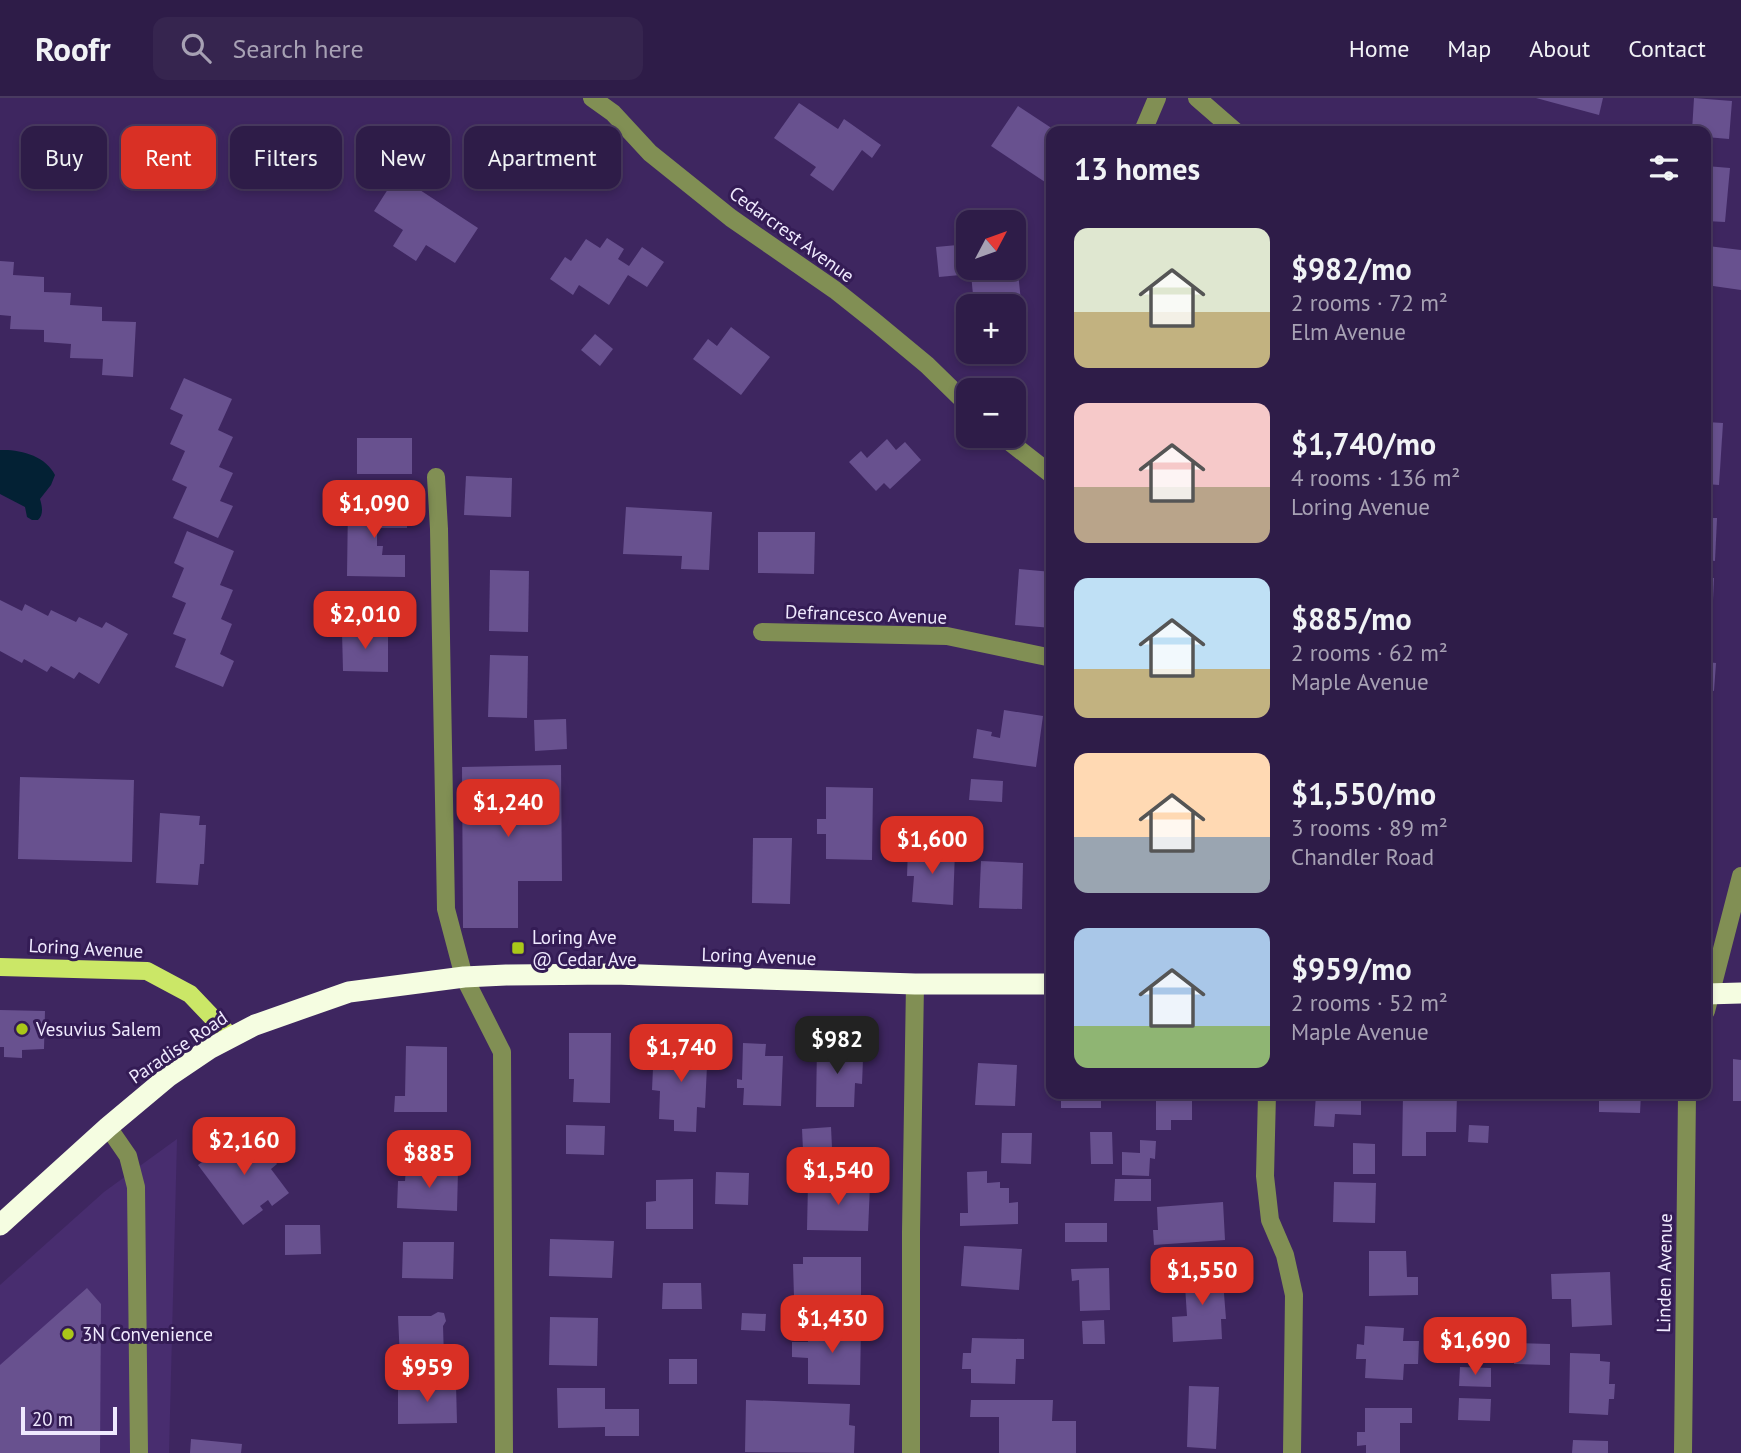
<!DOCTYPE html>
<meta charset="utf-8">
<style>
body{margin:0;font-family:"PT Sans",sans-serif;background:#36254f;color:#f1f3f6;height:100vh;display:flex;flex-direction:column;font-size:26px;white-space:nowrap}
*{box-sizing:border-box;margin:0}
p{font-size:23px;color:#a7a1b4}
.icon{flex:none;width:38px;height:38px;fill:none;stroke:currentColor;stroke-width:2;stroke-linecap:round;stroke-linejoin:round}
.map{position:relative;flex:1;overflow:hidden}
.side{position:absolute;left:1046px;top:28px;width:665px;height:973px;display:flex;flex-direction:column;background:#2e1c48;border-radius:14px;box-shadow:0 4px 10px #0003,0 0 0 2px #493a60}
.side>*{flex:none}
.hud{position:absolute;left:21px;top:28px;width:665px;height:63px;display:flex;gap:14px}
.needle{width:46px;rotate:49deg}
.fabs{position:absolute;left:956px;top:112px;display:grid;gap:14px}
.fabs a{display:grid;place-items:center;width:70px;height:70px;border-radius:14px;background:#2e1c48;box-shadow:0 4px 10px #0003,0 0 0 2px #493a60;font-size:35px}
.scale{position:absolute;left:21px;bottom:18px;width:96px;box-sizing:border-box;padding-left:7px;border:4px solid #efe9fe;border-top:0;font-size:19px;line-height:24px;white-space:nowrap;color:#efe9fe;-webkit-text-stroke:5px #341c55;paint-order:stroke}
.price{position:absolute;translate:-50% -60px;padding:0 16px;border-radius:14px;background:#d93025;color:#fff;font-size:23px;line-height:46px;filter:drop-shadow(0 2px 4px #0008)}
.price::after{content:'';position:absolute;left:50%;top:42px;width:21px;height:16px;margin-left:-10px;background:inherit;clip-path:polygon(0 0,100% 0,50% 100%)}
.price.on{background:#222;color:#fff}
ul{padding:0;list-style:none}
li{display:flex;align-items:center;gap:21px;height:175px;padding:0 28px}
li span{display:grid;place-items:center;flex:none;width:196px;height:140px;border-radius:14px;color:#555}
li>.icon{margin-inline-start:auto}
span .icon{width:84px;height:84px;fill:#fffc;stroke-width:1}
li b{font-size:30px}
h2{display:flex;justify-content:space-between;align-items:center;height:84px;padding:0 28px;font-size:30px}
.pill{padding:0 24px;border-radius:14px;background:#2e1c48;box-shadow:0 4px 10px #0003,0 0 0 2px #493a60;font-size:24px;line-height:63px}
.pill.on{background:#d93025;color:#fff}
header{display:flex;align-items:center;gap:42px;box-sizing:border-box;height:98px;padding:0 35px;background:#2e1c48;border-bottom:2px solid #493a60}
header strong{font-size:33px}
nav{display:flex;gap:38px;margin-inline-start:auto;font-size:24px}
.search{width:490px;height:63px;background:#36254f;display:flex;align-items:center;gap:18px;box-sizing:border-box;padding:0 24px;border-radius:14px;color:#a7a1b4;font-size:26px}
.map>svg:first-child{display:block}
</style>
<header>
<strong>Roofr</strong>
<div class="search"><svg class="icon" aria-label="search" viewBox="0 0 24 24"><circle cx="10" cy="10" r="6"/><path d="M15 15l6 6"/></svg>Search here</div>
<nav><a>Home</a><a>Map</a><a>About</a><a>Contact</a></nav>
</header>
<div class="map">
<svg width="1741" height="1355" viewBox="0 0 1741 1355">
<rect width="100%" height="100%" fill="#3e2660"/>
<polygon fill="#482d6f" points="177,1041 169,1355 0,1355 0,1187 104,1094"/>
<path fill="#032134" d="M0,352C20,351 46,358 55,377L51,387L40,401C42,408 44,416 38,422H32L27,419L25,409L0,396Z"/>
<g fill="#68518f">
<polygon points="1536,0 1603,0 1599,17"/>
<polygon points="1694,0 1732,3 1729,41 1706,39 1706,33 1692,33"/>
<polygon points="799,5 838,31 844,21 881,47 872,60 862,52 833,93 810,77 816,69 774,40"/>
<polygon points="1018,8 1056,33 1052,33 1052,74 1045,84 991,48"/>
<polygon points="1706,68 1730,70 1725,124 1706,123"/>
<polygon points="397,77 478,130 455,165 426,147 416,163 393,148 403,132 374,113"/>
<polygon points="607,140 624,151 618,161 629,168 642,149 664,164 647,189 628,177 609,207 579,187 573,197 550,181 565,159 571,163 586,141 600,150"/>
<polygon points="968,146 968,170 1013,170 1013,146 1015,146 1021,203 974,207 971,176 939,179 936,149"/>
<polygon points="1708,148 1741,152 1741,192 1706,187"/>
<polygon points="0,163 14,164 13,177 44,179 44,194 71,195 70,207 102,209 102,223 136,224 133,279 102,277 103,261 70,260 71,246 44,244 44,232 10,231 11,218 0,217"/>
<polygon points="731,229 770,259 741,297 693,261 708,241 717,248"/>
<polygon points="595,236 613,251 600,268 581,252"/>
<polygon points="184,280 232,301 218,332 233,339 219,369 233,375 220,403 233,408 218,440 173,420 187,389 172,382 185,353 170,346 183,317 170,311"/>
<polygon points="1706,324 1723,325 1719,387 1706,386"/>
<rect x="357" y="340" width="55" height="36"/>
<polygon points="887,341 896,352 905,344 921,362 890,391 884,385 876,393 849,364 861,353 867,360"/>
<polygon points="466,378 512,380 511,419 464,417"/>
<polygon points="348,406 408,407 407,430 377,430 377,448 383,448 382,457 405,457 405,479 347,478"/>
<polygon points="626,409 712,414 709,472 681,471 682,458 623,456"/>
<polygon points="1706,420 1717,420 1715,463 1706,462"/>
<polygon points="187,433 234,453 220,487 233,492 221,521 232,526 220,556 234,563 223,589 175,569 186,541 173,536 186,505 172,499 184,470 174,465"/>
<polygon points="758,434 815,434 814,476 758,475"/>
<polygon points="1019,471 1052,474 1052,530 1015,527"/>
<polygon points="490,472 529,473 528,534 489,533"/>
<polygon points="1706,480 1714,480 1712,524 1706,524"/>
<polygon points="0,502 22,513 25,506 48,518 51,512 76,524 79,519 102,530 106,524 128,536 99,586 79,574 74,581 51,568 47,574 24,561 22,565 0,553"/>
<polygon points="342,533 388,533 388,574 343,573"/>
<polygon points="490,557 528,558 527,620 488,619"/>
<polygon points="1706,564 1716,565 1714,593 1709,592 1708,597 1706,597"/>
<polygon points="1706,611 1713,612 1712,641 1706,640"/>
<polygon points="1004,612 1043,618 1036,669 973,660 977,631 992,634 991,638 1000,640"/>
<polygon points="566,621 567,651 535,653 534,622"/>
<polygon points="561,667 562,783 518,783 518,830 463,830 462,669"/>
<polygon points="20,679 134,682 132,764 18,761"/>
<polygon points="971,681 1003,683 1002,704 969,702"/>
<polygon points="826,689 873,690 872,762 826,761 826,736 817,736 817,721 826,721"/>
<polygon points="160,715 200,718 199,727 206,727 204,766 200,766 198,787 156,785"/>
<polygon points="753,740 792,740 790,806 752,805"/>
<polygon points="908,751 955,753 953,807 912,804 914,778 907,778"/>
<polygon points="981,763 1023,765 1022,811 979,810"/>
<polygon points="0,912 45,913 44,951 22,952 22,960 4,959 4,949 0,949"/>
<polygon points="569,935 611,935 610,1005 573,1004 574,981 569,981"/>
<polygon points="660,945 702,947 701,968 707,968 705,1010 697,1009 696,1034 674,1033 674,1022 659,1021 660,993 652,992 653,970 659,970"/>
<polygon points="743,945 766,946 765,958 783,958 781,1008 743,1007 744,990 737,990 737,981 742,982"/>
<polygon points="406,948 447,949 447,1014 394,1014 395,998 405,998"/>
<polygon points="817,948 856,949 856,961 863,961 862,986 855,985 854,1009 816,1009"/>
<polygon points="1733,961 1741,962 1741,1003 1733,1003"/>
<polygon points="978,965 1017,967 1015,1008 975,1007"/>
<polygon points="1047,968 1052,968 1052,988 1046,987"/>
<rect x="1061" y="996" width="40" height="14"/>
<polygon points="1156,996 1192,996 1192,1022 1171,1022 1171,1032 1156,1032"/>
<polygon points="1316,996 1361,996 1361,1017 1335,1016 1334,1029 1314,1028"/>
<polygon points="1403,996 1457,996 1456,1034 1426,1034 1426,1058 1402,1058"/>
<polygon points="1523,996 1567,996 1567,1000 1523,1001"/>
<polygon points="1599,996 1641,996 1640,1015 1599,1014"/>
<polygon points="566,1027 605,1028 604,1057 566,1056"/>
<polygon points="1469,1027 1489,1028 1488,1045 1468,1044"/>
<polygon points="831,1029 832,1050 803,1052 802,1031"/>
<polygon points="244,1033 259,1053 265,1049 277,1066 271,1071 289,1095 272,1108 268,1102 260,1108 263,1112 243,1127 198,1067"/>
<polygon points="1090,1034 1112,1034 1113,1066 1091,1066"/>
<polygon points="1002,1035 1032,1035 1031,1066 1001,1065"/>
<polygon points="1140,1042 1156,1043 1155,1061 1150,1060 1149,1078 1122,1077 1122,1054 1140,1055"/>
<polygon points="1353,1045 1375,1046 1375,1076 1353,1076"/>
<polygon points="406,1070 458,1072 457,1113 397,1110 398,1083 405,1083"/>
<polygon points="987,1073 987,1085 1000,1084 1000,1090 1009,1090 1009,1105 1018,1104 1018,1126 960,1128 960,1115 968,1115 967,1074"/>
<polygon points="716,1074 749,1075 748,1107 715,1106"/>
<polygon points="693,1081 693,1131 646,1131 646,1104 656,1103 656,1082"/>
<polygon points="1115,1081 1151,1081 1151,1103 1114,1103"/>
<polygon points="1334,1084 1376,1085 1375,1125 1333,1124"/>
<polygon points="808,1085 870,1087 868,1133 807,1132"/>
<polygon points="1223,1104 1225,1142 1154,1147 1153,1132 1158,1132 1157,1109"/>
<rect x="1065" y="1125" width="42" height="19"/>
<polygon points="285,1127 320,1127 321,1156 285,1157"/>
<polygon points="550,1141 614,1143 612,1180 549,1178"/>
<polygon points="403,1144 454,1144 453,1181 402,1180"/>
<polygon points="964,1148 1022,1151 1019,1192 961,1188"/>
<polygon points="1369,1153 1406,1153 1407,1179 1418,1179 1418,1197 1369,1198"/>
<polygon points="803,1159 861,1159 861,1199 794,1199 793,1166 803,1166"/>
<polygon points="1109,1170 1110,1212 1080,1213 1079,1182 1072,1183 1071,1171"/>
<polygon points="1222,1170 1226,1221 1221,1221 1222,1241 1173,1244 1172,1219 1187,1218 1184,1173"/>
<polygon points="1610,1174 1612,1227 1572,1229 1571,1201 1552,1201 1551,1176"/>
<polygon points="663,1185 701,1185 702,1211 662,1211"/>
<polygon points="87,1190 101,1206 100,1355 0,1355 0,1267"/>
<polygon points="438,1214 444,1215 446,1223 443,1228 444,1260 400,1262 398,1218 431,1218"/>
<polygon points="742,1215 766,1216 765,1233 741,1232"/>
<polygon points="550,1219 598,1220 597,1268 549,1267"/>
<polygon points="1104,1222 1105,1246 1083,1246 1082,1223"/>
<polygon points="808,1227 861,1228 860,1287 808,1286 808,1260 792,1259 792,1244 808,1244"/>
<polygon points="1365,1228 1404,1230 1403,1243 1419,1243 1418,1266 1404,1266 1403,1282 1365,1280 1366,1261 1356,1261 1357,1246 1364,1247"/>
<polygon points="972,1240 1024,1241 1024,1261 1016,1261 1015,1286 971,1285 971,1271 962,1271 963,1255 971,1255"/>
<polygon points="1514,1245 1550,1246 1550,1267 1514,1266"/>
<polygon points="1570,1255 1600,1256 1600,1263 1610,1264 1609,1286 1615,1286 1614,1301 1609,1301 1608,1317 1569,1315"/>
<rect x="669" y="1261" width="28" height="25"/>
<polygon points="1460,1269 1491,1270 1491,1289 1459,1288"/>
<polygon points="456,1286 457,1325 398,1326 398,1287"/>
<polygon points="1189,1288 1219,1289 1216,1351 1187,1349"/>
<polygon points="557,1290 605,1290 605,1311 639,1311 639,1338 605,1338 605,1329 558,1330"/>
<polygon points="1459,1300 1491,1301 1490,1323 1458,1322"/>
<polygon points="746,1302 850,1306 849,1327 855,1328 854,1355 745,1354"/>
<polygon points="971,1302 1053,1302 1052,1323 1076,1323 1076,1355 999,1355 999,1319 970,1319"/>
<polygon points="1365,1310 1412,1310 1412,1325 1400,1325 1400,1355 1366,1355 1366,1347 1357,1348 1357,1334 1365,1334"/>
<polygon points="191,1341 242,1346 241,1355 190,1355"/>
<polygon points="1573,1342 1608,1343 1608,1355 1572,1355"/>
</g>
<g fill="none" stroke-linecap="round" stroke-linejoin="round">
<g stroke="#818f54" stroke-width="18">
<polyline points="592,0 613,15 650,55 731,120 835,192 874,223 927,267 968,307"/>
<polyline points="1197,0 1235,33"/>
<polyline points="1143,33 1157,0"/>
<polyline points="1002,338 1052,377"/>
<polyline points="436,379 439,431 446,811 464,879 502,954 504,1355"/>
<polyline points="762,534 947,538 1052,560"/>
<polyline points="1706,913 1741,778"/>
<polyline points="1267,996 1265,1078 1270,1122 1285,1157 1294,1197 1292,1355"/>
<polyline points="108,1029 128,1058 136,1089 139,1355"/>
<polyline points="911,1355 911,1134 915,886"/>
<polyline points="1683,1355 1687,996"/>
</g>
<polyline stroke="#cbe767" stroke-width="18" points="0,869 147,873 190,896 230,938"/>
<g stroke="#f5fde1" stroke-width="21">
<polyline points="1706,896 1741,895"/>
<polyline points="0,1127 108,1029 169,978 209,951 255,927 349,894 464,879 506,877 614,876 915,886 1052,886"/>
</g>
</g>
<g fill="#aac719" stroke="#341c55" stroke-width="2.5">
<rect x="511" y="843" width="14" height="14" rx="3.5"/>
<circle cx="22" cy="931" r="7"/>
<circle cx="68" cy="1236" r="7"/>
</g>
<g text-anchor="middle" stroke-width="6" stroke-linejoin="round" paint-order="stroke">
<g font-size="19" fill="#efe9fe" stroke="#341c55">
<text transform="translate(792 136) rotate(36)" y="7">Cedarcrest Avenue</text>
<text transform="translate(866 516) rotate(2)" y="7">Defrancesco Avenue</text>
<text transform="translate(86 850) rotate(3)" y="7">Loring Avenue</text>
<text transform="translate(759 858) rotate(2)" y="7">Loring Avenue</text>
<text transform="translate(178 949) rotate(-34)" y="7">Paradise Road</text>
<text transform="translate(1664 1175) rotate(-89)" y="7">Linden Avenue</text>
</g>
<g font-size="19" fill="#efe9fe" stroke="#341c55" text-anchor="start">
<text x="532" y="846">Loring Ave<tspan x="532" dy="22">@ Cedar Ave</tspan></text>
<text x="36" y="938">Vesuvius Salem</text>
<text x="82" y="1243">3N Convenience</text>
</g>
</g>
</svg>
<div class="fabs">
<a><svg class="needle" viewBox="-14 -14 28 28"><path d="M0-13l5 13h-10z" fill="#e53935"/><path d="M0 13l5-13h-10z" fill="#a7a1b4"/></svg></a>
<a>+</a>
<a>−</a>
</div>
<div class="scale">20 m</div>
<b class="price" style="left:374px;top:442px">$1,090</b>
<b class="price" style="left:365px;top:553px">$2,010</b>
<b class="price" style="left:508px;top:741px">$1,240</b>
<b class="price" style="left:932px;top:778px">$1,600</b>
<b class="price on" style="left:837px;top:978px">$982</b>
<b class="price" style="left:681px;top:986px">$1,740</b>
<b class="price" style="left:244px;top:1079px">$2,160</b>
<b class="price" style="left:429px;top:1092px">$885</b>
<b class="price" style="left:838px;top:1109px">$1,540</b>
<b class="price" style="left:1202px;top:1209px">$1,550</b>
<b class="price" style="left:832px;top:1257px">$1,430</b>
<b class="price" style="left:1475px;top:1279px">$1,690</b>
<b class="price" style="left:427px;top:1306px">$959</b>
<div class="hud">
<a class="pill">Buy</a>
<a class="pill on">Rent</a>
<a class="pill">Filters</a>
<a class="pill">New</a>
<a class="pill">Apartment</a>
</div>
<section class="side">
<h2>13 homes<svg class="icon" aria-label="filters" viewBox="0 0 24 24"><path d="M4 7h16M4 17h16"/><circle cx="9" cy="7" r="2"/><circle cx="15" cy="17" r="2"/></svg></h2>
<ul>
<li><span style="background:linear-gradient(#dfe7d0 60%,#c2b280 0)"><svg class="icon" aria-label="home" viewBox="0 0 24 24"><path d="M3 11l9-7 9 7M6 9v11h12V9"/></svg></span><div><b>$982/mo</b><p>2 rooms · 72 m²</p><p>Elm Avenue</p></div></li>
<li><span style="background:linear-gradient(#f6c9c9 60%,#b9a48a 0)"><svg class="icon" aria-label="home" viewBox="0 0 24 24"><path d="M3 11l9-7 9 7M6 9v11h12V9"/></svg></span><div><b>$1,740/mo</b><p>4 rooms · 136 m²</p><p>Loring Avenue</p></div></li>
<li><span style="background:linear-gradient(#bfe0f5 65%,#c2b280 0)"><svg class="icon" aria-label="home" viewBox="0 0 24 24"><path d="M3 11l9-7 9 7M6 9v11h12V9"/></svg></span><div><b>$885/mo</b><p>2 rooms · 62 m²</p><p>Maple Avenue</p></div></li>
<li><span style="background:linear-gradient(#ffd9b3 60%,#9aa5b1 0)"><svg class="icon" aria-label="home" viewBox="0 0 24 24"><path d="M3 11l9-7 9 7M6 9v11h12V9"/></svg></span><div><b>$1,550/mo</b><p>3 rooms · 89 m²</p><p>Chandler Road</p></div></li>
<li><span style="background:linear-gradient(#a9c7e8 70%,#8fb573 0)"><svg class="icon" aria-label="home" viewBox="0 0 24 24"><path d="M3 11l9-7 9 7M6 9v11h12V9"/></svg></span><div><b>$959/mo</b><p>2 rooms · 52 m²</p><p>Maple Avenue</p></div></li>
</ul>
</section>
</div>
